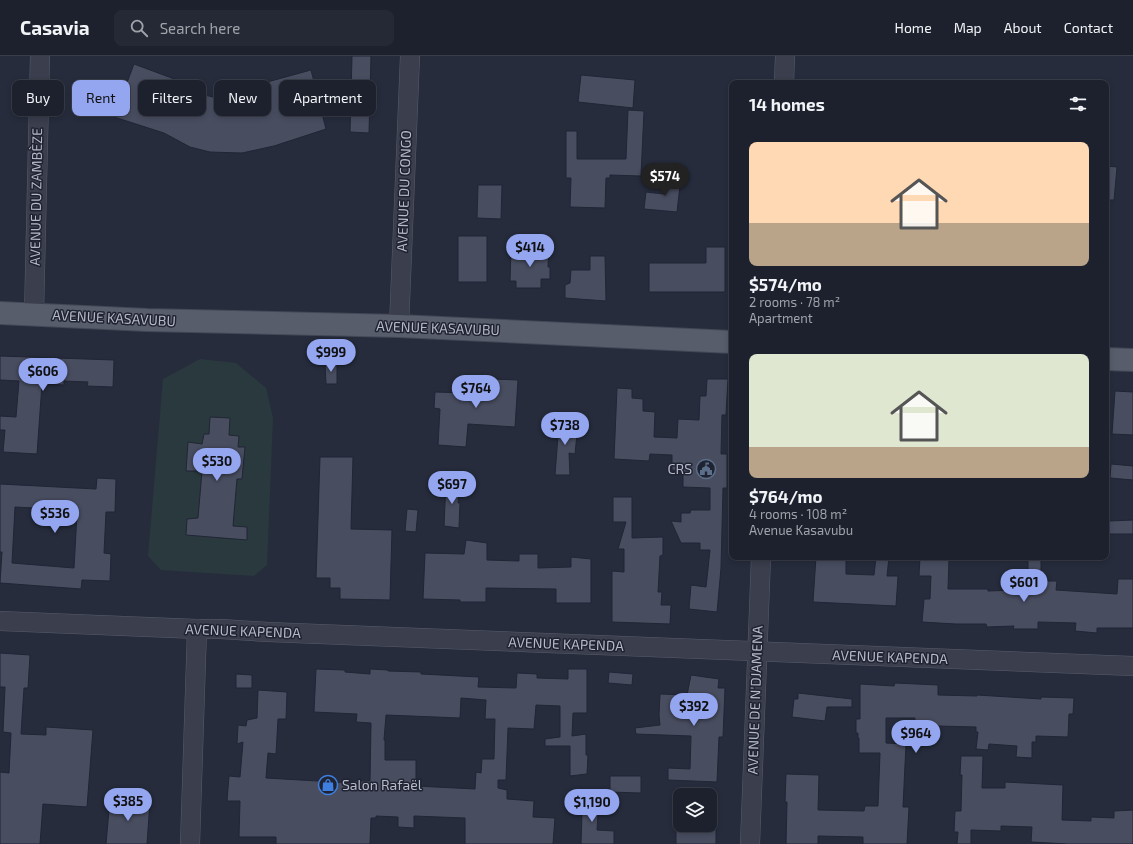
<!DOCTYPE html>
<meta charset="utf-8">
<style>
body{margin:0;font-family:"Exo 2",sans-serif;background:#252935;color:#f1f3f6;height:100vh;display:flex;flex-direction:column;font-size:15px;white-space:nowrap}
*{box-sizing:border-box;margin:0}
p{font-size:13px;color:#a0a3aa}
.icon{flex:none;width:22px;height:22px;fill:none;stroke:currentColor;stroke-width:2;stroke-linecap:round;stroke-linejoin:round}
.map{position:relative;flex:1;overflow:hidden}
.drawer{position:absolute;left:729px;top:24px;width:380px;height:480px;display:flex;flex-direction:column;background:#1c212d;border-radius:8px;box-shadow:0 2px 6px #0003,0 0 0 1px #3a3e49}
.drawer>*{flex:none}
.top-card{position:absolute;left:12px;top:24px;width:380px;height:36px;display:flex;gap:8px}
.controls{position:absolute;left:673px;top:732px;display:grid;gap:8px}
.controls a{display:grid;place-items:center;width:44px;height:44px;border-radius:8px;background:#1c212d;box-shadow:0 2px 6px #0003,0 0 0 1px #3a3e49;font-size:20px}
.price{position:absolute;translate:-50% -34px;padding:0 9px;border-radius:14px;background:#94a6ef;color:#111;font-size:13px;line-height:26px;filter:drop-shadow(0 1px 2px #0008)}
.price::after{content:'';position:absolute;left:50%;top:24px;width:12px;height:9px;margin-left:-6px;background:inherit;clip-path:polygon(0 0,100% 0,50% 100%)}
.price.selected{background:#222;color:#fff}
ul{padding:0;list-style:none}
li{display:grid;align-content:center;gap:8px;height:212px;padding:0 20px}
li span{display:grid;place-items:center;height:124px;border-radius:8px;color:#555}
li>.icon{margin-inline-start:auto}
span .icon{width:72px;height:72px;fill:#fffc;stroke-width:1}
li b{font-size:17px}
h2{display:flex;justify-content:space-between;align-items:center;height:48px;padding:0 20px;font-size:17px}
.chip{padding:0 14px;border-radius:8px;background:#1c212d;box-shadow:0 2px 6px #0003,0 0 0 1px #3a3e49;font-size:14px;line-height:36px}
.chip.selected{background:#94a6ef;color:#111}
header{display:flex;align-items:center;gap:24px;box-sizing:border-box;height:56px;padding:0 20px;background:#1c212d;border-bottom:1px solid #3a3e49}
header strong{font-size:19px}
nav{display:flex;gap:22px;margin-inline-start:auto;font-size:14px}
.search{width:280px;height:36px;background:#252935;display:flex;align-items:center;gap:10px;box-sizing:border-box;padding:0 14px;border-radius:8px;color:#a0a3aa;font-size:15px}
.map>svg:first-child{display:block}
</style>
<header>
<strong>Casavia</strong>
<div class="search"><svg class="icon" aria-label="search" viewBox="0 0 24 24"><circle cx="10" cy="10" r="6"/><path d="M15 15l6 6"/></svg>Search here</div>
<nav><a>Home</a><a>Map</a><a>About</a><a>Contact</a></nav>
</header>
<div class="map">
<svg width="1133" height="788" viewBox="0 0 1133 788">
<rect width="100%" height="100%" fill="#262c3c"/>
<polygon fill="#29393e" points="200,303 236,307 266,332 273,362 267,509 254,520 161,514 148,500 163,323"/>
<g fill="#484d60" stroke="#212534" fill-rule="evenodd">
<polygon points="352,0 371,0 369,77 350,76"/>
<polygon points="134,8 185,27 184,34 217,42 238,41 262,35 260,28 311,14 326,73 274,90 242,97 210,96 190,91 164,77 114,61"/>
<polygon points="581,19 635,24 633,52 578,46"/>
<polygon points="628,54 644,55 641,120 610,119 610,122 606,122 605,152 570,151 571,122 566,122 566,75 577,75 577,103 626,103"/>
<polygon points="1106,110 1117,111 1114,144 1106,144"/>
<polygon points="666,120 681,121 677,156 644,153 646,136 664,138"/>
<polygon points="478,129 502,129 501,163 477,162"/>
<rect x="458" y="180" width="29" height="46"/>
<polygon points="530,191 549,192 548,211 550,211 550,223 541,223 541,232 516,232 516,225 510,225 511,196 529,197"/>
<polygon points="706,191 725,191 725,236 649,236 649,207 706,207"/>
<polygon points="590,200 605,200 606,245 565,242 565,229 570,227 571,214 590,214"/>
<polygon points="0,300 114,304 113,331 87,330 88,326 64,325 64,329 42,328 37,398 3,396 5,374 0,374 0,360 16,361 19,325 0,324"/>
<polygon points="337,306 337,328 326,328 325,307"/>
<polygon points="468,322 518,324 515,371 468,368 466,391 438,389 440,353 434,352 435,336 467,337"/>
<polygon points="707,323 728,323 726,359 722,359 721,398 727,398 727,432 723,432 721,512 717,556 689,553 691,529 706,531 710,494 700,494 700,487 681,487 671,465 681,466 681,457 690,457 691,454 710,454 710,432 683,431 683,415 672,414 672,399 650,398 649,405 614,403 617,332 632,333 632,342 643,343 643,355 655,356 654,381 677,382 678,363 699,364 700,340 706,340"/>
<polygon points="1115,335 1133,336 1133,379 1112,378"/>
<polygon points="210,361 230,362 229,379 239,380 238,391 245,391 242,423 237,423 233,470 247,471 247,484 186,479 187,463 198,462 202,415 186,415 188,386 202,388 204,378 209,378"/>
<polygon points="555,367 578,368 575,398 569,397 570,419 555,419 558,380 554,380"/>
<polygon points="320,401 353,401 351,473 392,474 390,544 340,543 340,532 330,532 330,522 316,522"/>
<polygon points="1111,408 1133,410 1133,424 1110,422"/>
<path d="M97,422L116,423L115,456H106L104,497L111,498L110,525L82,524L81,533L0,527L2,496H0V428L96,433ZM15,451L52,453L51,457L77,458L74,512L12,507Z"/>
<polygon points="446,426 460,427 458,447 460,447 459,472 444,470"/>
<polygon points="613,441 632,441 632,482 663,481 663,499 660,500 658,536 662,536 661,549 671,549 670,568 612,566 612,515 624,516 624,493 618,493 626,466 613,466"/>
<polygon points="407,453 418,454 416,476 405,475"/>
<polygon points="1133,464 1133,478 1109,478 1109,465"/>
<polygon points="466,484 487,487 487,504 519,505 519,498 538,498 538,512 571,511 571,501 591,503 591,547 556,547 556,533 486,532 486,546 460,546 460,544 423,543 425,497 464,498"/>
<polygon points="816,501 846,501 846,518 874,519 876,501 889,501 887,520 898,520 896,550 813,546"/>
<polygon points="920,501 936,501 936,503 949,503 948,533 988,533 988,535 1014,534 1014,531 1028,531 1028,501 1041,501 1041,525 1057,525 1056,534 1117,538 1118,523 1133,523 1133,572 1097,572 1097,577 1075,575 1076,567 1038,566 1038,573 1013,573 1014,570 987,571 986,568 956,568 922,566 924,543 930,543 931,520 919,520"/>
<polygon points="0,597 30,599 28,632 24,632 21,678 46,679 46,671 93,674 87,751 43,748 40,788 0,788 0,716 9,717 11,677 3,676 5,631 0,631"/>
<path d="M316,613L345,614V616L370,618V613L388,614V615L421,616V618L479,621L478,631L516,632L517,617L537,618V622L568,623V613H587V657H573L572,680L586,678V699H588L587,718L570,720V690H545V683L560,681V650L536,649L534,673L508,672L506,724H498V732L507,734V743L534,745L533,761L555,762L553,788H465V762L414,760V772L398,771V761L376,760V762H371L370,788H276V781H239L240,745H227L229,720L240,721L243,686L237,688L238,669L246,670L247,664L257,662L258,634L287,636L286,663H278L276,698L268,697L266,722L352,727V725H370L371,667L356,666L357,658L314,656ZM461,642L486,644L485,663H495L494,703H482L481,717L476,716L475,733L416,730V704H385V684H384L386,659L460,662Z"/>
<polygon points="609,616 633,618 632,629 608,627"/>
<polygon points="236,618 252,619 252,632 236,632"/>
<polygon points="691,619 719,623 718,632 725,632 723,681 719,681 717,726 668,724 668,712 690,713 691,680 636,678 635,672 660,669 659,659 660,638 687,639"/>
<polygon points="895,627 938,629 938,639 977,640 977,639 1041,643 1041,641 1074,642 1073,658 1069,658 1068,681 1036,680 1036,686 1032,686 1032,702 1016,701 1017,690 989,688 988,694 976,693 978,676 976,676 976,671 938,670 937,679 914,679 915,662 886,662 886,687 906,688 903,751 909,751 907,788 863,788 863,781 818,780 818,788 786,788 787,746 785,746 786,718 819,719 818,754 864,755 865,750 878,750 880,697 859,697 859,682 858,682 858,677 856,677 856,663 860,663 860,628 894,630"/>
<polygon points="798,637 852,643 852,651 827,651 825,665 792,661 794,643 798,643"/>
<polygon points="961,700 983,700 982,732 1005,732 1005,726 1063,729 1062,764 1091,765 1091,761 1114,762 1114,755 1133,754 1133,788 1068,788 1031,786 1032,771 1001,770 1001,775 971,774 971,788 957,788 958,776 954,776 955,755 961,755 962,719 960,719"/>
<polygon points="610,720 641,720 641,737 610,736"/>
<polygon points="576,741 599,743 597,774 614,775 614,788 581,788 582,757 575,757"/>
<polygon points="110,742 150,746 147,788 106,788"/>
<rect x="676" y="769" width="40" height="19"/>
</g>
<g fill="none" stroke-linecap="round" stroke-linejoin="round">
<defs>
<g id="minor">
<polyline points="784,27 785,0"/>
<polyline points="34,258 40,0"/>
<polyline points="399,270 410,0"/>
<polyline points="0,565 197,573 221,573 268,576 1133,610"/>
<polyline points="190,788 197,573"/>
<polyline points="750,788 761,501"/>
</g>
<g id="major">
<polyline points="0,257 147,264 399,270 732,286"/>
<polyline points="1106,303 1133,304"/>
</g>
</defs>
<use href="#minor" stroke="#585c6b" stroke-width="20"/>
<use href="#major" stroke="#434756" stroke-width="24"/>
<use href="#minor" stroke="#3a3e4d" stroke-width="19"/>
<use href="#major" stroke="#585d6c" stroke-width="22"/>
</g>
<defs>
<symbol id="civic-ring" viewBox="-11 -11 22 22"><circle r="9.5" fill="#1f2332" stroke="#5c6f8a" stroke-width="1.5"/><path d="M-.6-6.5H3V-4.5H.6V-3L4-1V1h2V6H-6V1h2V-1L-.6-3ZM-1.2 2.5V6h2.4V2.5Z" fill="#5c6f8a"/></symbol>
<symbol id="shop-ring" viewBox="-11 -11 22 22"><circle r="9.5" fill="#1f2332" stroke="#3f7fe0" stroke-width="1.5"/><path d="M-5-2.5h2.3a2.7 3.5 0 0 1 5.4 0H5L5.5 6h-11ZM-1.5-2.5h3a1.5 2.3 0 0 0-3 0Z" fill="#3f7fe0"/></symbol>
</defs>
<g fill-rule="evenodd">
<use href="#civic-ring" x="695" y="402" width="22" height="22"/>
<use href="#shop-ring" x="317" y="718" width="22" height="22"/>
</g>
<g text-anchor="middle" stroke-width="3" stroke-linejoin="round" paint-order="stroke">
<g font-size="14" fill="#b6bac8" stroke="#1f2332">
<text transform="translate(404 135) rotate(-88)" y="5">AVENUE DU CONGO</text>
<text transform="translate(36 141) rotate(-89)" y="5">AVENUE DU ZAMBÈZE</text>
<text transform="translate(114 262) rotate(3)" y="5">AVENUE KASAVUBU</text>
<text transform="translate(438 272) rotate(2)" y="5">AVENUE KASAVUBU</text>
<text transform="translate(243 575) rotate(2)" y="5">AVENUE KAPENDA</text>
<text transform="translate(566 588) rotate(2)" y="5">AVENUE KAPENDA</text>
<text transform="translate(890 601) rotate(2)" y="5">AVENUE KAPENDA</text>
<text transform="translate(755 644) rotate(-88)" y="5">AVENUE DE N'DJAMENA</text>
</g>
<g font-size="14" fill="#b6bac8" stroke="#1f2332" text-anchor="end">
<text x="692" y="418">CRS</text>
<text x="342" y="734" text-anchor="start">Salon Rafaël</text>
</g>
</g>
</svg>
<div class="controls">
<a><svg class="icon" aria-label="layers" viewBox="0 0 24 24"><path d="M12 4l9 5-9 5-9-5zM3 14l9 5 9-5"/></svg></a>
</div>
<b class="price selected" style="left:665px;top:141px">$574</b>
<b class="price" style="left:530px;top:212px">$414</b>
<b class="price" style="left:331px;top:317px">$999</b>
<b class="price" style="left:43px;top:336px">$606</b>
<b class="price" style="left:476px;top:353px">$764</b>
<b class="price" style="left:565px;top:390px">$738</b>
<b class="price" style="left:217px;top:426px">$530</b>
<b class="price" style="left:452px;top:449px">$697</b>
<b class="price" style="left:55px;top:478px">$536</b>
<b class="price" style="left:1024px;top:547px">$601</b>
<b class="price" style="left:694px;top:671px">$392</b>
<b class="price" style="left:916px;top:698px">$964</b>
<b class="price" style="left:128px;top:766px">$385</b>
<b class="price" style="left:592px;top:767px">$1,190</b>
<div class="top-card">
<a class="chip">Buy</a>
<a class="chip selected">Rent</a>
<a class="chip">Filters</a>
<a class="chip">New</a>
<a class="chip">Apartment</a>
</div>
<section class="drawer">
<h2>14 homes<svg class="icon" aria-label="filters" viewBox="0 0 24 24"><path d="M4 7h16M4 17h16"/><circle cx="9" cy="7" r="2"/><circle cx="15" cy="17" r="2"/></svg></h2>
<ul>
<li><span style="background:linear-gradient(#ffd9b3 65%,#b9a48a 0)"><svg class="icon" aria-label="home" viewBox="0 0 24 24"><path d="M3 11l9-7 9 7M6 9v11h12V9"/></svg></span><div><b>$574/mo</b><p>2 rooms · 78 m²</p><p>Apartment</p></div></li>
<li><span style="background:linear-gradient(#dfe7d0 75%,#b9a48a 0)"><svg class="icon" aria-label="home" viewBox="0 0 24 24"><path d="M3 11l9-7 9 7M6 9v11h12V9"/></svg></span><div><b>$764/mo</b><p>4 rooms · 108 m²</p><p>Avenue Kasavubu</p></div></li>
</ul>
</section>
</div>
